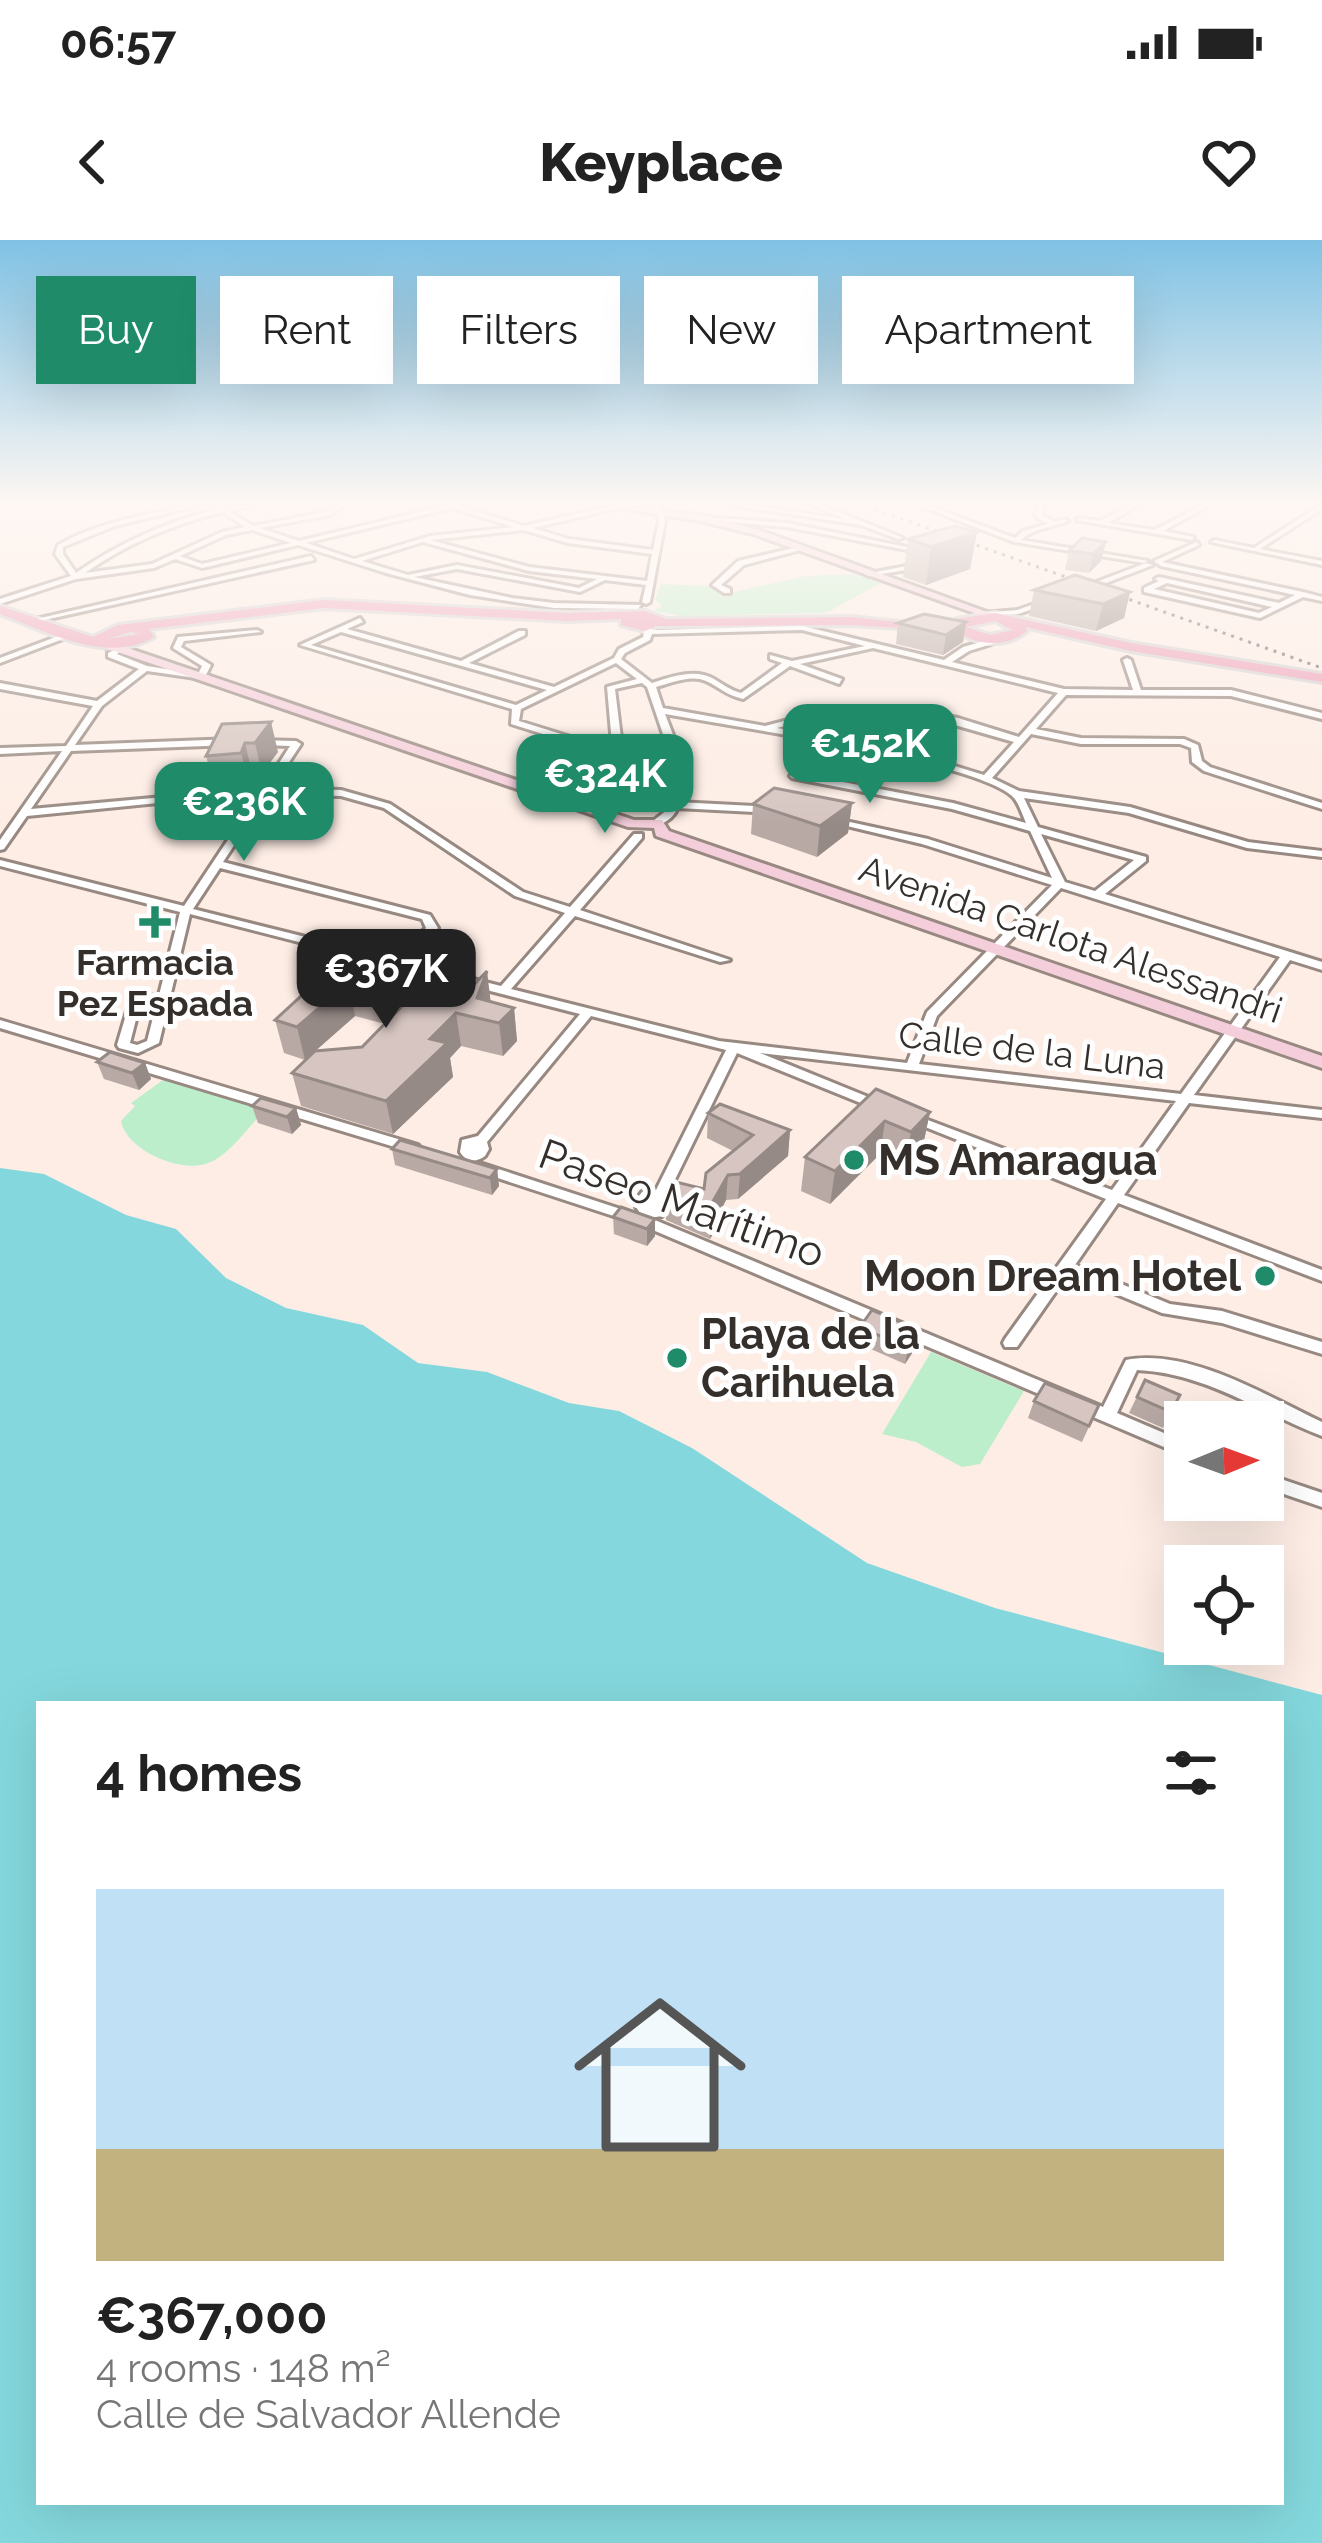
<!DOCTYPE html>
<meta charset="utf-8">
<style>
body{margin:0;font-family:Raleway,sans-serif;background:#f6f6f6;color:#222;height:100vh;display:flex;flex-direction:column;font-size:45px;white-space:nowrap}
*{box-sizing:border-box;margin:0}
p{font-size:39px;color:#767676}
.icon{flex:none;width:66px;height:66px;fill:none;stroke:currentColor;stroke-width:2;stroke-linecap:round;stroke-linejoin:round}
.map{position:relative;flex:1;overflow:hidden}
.panel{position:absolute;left:36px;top:1461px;width:1248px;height:804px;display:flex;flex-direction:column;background:#fff;border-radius:0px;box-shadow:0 12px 48px #0002}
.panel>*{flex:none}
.hud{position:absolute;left:36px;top:36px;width:1251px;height:108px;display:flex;gap:24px}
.needle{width:78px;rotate:89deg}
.buttons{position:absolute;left:1164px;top:1161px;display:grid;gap:24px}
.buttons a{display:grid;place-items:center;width:120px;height:120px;border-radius:0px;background:#fff;box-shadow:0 12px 48px #0002;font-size:60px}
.price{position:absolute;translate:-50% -102px;padding:0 27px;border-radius:24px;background:#208b69;color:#fff;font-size:39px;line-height:78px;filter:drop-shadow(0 3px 6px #0008)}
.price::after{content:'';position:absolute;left:50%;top:72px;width:36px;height:27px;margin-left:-18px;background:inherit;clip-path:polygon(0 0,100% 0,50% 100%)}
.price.active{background:#222;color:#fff}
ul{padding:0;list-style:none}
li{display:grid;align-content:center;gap:24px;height:636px;padding:0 60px}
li+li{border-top:3px solid #e0e0e0}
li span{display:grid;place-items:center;height:372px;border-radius:0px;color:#555}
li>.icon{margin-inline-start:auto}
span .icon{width:216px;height:216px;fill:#fffc;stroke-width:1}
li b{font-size:51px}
h2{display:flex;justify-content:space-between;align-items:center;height:144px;padding:0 60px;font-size:51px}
.pill{padding:0 42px;border-radius:0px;background:#fff;box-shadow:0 12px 48px #0002;font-size:42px;line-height:108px}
.pill.active{background:#208b69;color:#fff}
.status{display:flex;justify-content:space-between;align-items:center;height:84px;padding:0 60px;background:#fff;direction:ltr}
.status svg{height:33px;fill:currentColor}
header{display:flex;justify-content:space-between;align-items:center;height:156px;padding:0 60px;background:#fff;font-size:54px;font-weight:800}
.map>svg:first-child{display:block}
</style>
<div class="status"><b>06:57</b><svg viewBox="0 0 49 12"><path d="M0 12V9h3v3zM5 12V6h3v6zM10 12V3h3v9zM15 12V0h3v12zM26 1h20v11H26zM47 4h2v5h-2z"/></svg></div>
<header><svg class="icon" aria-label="back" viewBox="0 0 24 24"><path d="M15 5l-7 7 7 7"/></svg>Keyplace<svg class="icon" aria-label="heart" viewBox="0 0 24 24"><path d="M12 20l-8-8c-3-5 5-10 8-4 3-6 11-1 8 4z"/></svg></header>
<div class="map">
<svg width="1322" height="2303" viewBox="0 0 1322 2303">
<rect width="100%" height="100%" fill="#fdede5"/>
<g fill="#bceecb">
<polygon points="854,334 881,343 826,373 681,376 654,371 662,366 655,359 661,344 709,346 721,355 805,336"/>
<path d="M163,840L265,870C249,886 229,916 208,923C181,934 126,910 121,881L135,866L131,863Z"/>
<polygon points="931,1112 1024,1151 980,1224 962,1227 916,1202 882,1194"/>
</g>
<path fill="#84d8dd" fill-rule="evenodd" d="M0,928L44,934L126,975L176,989L226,1038L286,1068L363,1085L418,1123L487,1132L569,1163L619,1171L692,1208L867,1323L995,1368L1322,1455V2303H0ZM39,1464H1281V2262H39Z"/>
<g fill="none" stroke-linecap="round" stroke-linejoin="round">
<defs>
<g id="street">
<path d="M199,263H208L115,286L63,307V314L76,333C119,303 168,281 219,269L214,263H220L225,268L263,263L229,271L253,286L326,272L341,263H348L330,275L260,288L299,301L457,263H466L459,266L524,286L621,264L623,267L533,288L569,299L653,310L659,281L654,263H660L665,281L650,362L646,364L642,362L646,345L605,340L580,352L457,329L414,337L512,358L554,363L641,365L638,369L554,368L470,355L386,333L298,305L202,328L175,319L154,328L76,339L0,364V359L71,336L55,314L58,305C102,280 151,275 199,263ZM452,268L514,287L430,296L354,319L306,303ZM223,272L245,287L222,292L152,324L85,333C126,304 173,284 223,272ZM252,290L291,303L202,324L180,316L226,295ZM524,290L568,303L652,314L647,341L529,327L430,300ZM423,302L529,331L597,339L579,348L457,325L408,335L362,321Z"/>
<polygon points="718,263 732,263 845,279 809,263 817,263 903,298 898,299 861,285"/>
<path d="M913,263H921L1015,298L1023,291L1048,284L1035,276L1039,263H1045L1042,275L1055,282L1065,279L1068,281C1054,287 1033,288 1021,300L1148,321L1144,323L1014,302Z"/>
<polygon points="1135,263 1142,263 1108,283 1155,290 1206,263 1213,263 1163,291 1194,297 1192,300 1076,280 1079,278 1100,281"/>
<polygon points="1322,264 1322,269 1260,309 1322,321 1322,325 1211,302 1214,300 1254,308"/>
<polygon points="704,277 787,283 932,312 928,314 787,287 702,280"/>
<path d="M1197,302L1199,305L1162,322L1303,352L1322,357V361L1303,357L1260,378L1144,352V348L1159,341L1155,339L1159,337L1279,363L1295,355L1161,326L1154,321ZM1167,343L1272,367L1259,373L1154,349Z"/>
<polygon points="802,306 804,309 744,325 721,345 730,349 730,353 724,353 712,345 738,321"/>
<polygon points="311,316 314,320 40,381 36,379"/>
<polygon points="922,323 925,327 869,336 865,334"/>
<polygon points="1146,323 1153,325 1085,351 1078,349"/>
<polygon points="1052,358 1055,362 1018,374 987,375 983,373 1017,370"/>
<path d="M360,378L363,382L347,389L461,421L519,391H525V395L469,423L554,447L614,418L619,409L643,397L645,387L649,385L652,390L802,386L944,420L963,407L998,397L1001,401L969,411L952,422L1064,449L1133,450L1123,420L1127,418L1131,420L1141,450H1231L1322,473V479L1231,456L1066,455L1036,489L1081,498L1184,499L1198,505L1202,521L1210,527L1322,563V569L1204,531L1192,522L1191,508L1180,504H1081L1031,494L992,538L1019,551L1130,567L1248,602L1322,611V617L1247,608L1129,573L1024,558L1038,587L1146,617V621L1105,654L1322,722V730L1290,720L1194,855L1322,870V878L1189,863L1124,955L1322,1030V1041L1118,963L1075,1025L1170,1064L1222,1071L1322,1102V1114L1222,1083L1162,1073L1068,1034L1017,1107H1005L1003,1103L1005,1099L1106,959L900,877L902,874H912L1112,950L1176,861L760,813L888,865L890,868L883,872L737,813L666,958L668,968L662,976L650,978L1103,1167L1126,1120C1189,1108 1267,1156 1322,1182V1196C1259,1172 1206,1133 1137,1130L1117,1173L1185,1202V1216L641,985L473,930L471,927L473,924H483L642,976L636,967V960L642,952L656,950L726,810L591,776L487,902L489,909L485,916C476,923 466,922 460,912L462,900L478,896L580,774L190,674L159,803L138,813L119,808L117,805L131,758L159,755L180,672L0,626V620L184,666L259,553L27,576L4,609L0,610V600L62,511L0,514V508L66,506L93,466L0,449V443L97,461L139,429L108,417V413L118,408L122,410L117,414L147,426L198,434L202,426L173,408L178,397L257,390L261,392L184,401L181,407L211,425L206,435L210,436V440L147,431L102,466L75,505L233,499L238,502L233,505L71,511L31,569L263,548L290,506L259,505L256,504V500L296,501L301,504L272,548L341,550L390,564L523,652L570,667L634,594H642V598L580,670L730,720L720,722L575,676L511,749L719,801L907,823L927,772L1052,645L922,604L822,580L827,577L928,599L1052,638L1030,591L952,569L792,538L790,536L816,500L665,474L675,500L677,562L772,567L777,570L772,573L677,568C675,577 662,586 653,585V581L667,570L665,500L647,447L642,443L615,449L622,506L600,512L511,484L512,469L300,405ZM802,390L865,406L792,421L770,415V419L782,423L741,453C730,450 724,445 714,439C695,428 671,437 652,443L621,419L625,413L650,400L652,394ZM341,392L547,450L516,465L311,405ZM873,408L1058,453L1019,497L958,478L895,467L831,469L765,486L663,468L656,447C671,443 691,434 706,441C721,448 726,455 743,459L790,426L839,444L842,439L800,424ZM616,423L637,439L607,447L612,504L600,506L519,481L521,469ZM863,471L927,477L1014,502L984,535L896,508L777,488L831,474ZM824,501C860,508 992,533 1014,558C1019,564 1023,576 1026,583L953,563L801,534ZM268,554L341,556L384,568L515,656L565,673L501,746L405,722L438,688L430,675L223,622ZM1041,594L1134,620L1095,651L1065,642ZM220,628L422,679L426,688L394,719L193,669ZM1061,648L1280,717L1181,854L919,824L937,776ZM157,762L147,801L137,805L130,803L140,764Z"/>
<polygon points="69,392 76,394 0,423 0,418"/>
<polygon points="0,780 418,905 420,908 413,912 408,911 0,788"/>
<polygon points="1263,1233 1322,1253 1322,1267 1263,1247"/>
</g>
<g id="secondary">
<polygon points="589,263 700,275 759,290 1001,377 991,379 753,294 700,281"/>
<polygon points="110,402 634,580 662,580 669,591 1322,816 1322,828 656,596 654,588 628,587 106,408"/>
</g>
<g id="primary">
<path d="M324,360L568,373L645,371L666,379L851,377L937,386L931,390L851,385L657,386L645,391L621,385V379L568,381L324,368L149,389L154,397C108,425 45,391 0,374V366L93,397L118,385ZM131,392L140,394L106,399Z"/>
<path d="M995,373L1131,403L1322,434V442L1131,411L1025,387L1027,391C1005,409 974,406 953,388L956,379ZM995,381L1013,390L990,395L966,387Z"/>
</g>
</defs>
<use href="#street" stroke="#978981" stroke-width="6"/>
<use href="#secondary" stroke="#978981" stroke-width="6"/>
<use href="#primary" stroke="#d3d1d1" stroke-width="6"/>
<use href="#street" fill="#fff" fill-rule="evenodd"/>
<use href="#secondary" fill="#f5cedb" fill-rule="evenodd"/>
<use href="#primary" fill="#ec9cb7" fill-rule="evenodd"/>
<polyline stroke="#6b625e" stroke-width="3" stroke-dasharray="3 6" stroke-linecap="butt" points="858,263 1322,428"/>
</g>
<g fill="#b8a9a5">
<polygon points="977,292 970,329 926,345 903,337 908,299"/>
<polygon points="1106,302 1101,321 1089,333 1065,330 1069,311"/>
<polygon points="1034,350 1130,352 1124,378 1096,391 1029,376"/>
<polygon points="966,382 963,402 943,415 896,404 898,383"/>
<polygon points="222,484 278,512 262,533 252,533 249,543 214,546 206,516"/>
<polygon points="852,563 848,593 817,617 751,594 753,564"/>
<polygon points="336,724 514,768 517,801 503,816 461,806 450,818 453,837 393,894 301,866 292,833 362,807 385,784 355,776 305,820 284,813 275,780"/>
<polygon points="97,822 145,823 151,839 139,850 104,839"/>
<polygon points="876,849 930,872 923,905 904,925 880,914 830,964 801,951 805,917"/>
<polygon points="252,866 296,868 301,885 292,894 258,883"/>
<polygon points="708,873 790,890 788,916 738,959 726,960 716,980 715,990 710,999 666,980 666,955 704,949 733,911 707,898"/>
<polygon points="392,909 497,929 499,946 492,955 395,925"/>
<polygon points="621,967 655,996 647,1006 614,994 613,977"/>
<polygon points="860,1087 916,1107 905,1124 857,1103"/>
<polygon points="1145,1140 1180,1155 1163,1188 1129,1173"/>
<polygon points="1034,1161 1099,1165 1082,1202 1028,1178"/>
</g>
<g fill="#968a86">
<polygon points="977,292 970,329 926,345 931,307"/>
<polygon points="1106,302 1101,321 1089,333 1093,314"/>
<polygon points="1130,352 1124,378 1096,391 1103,364"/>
<polygon points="966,382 963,402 943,415 946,395"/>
<polygon points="271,482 278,512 262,533 255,503"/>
<polygon points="245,503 252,533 249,543 241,513"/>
<polygon points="852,563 848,593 817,617 820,586"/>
<polygon points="487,731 491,764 477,758"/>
<polygon points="348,743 355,776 305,820 297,787"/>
<polygon points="514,768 517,801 503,816 499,783"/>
<polygon points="456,773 461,806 450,818 453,837 393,894 386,861 430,799"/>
<polygon points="145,823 151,839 139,850 132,833"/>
<polygon points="296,868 301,885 292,894 287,877"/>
<polygon points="930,872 923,905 904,925 911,892"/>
<polygon points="885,881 880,914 830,964 835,931"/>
<polygon points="790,890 788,916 738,959 740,934"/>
<polygon points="497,929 499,946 492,955 490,938"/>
<polygon points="728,935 726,960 716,980 715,990 710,999 712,963"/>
<polygon points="655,979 655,996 647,1006 647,989"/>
<polygon points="920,1090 916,1107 905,1124 908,1108"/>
</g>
<g fill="#d6c5c0" stroke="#968a86" stroke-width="3">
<polygon points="954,286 977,292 931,307 908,299"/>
<polygon points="1082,298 1106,302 1093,314 1069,311"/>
<polygon points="1075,335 1130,352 1103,364 1034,350"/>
<polygon points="924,374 966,382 946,395 898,383"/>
<polygon points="271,482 255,503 245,503 241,513 206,516 222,484"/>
<polygon points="774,548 852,563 820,586 753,564"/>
<polygon points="336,724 465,754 487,731 477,758 514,768 499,783 456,773 430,799 447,803 386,861 292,833 315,811 362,807 409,759 348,743 297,787 275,780"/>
<polygon points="110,812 145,823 132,833 97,822"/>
<polygon points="876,849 930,872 911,892 885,881 835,931 805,917"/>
<polygon points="261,858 296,868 287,877 252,866"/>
<polygon points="720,864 790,890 740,934 728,935 712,963 716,965 711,974 666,955 672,941 704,949 706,933 753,895 708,873"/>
<polygon points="400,900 497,929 490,938 392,909"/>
<polygon points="621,967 655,979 647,989 613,977"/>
<polygon points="872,1070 920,1090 908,1108 860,1087"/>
<polygon points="1145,1140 1180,1155 1171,1172 1137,1157"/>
<polygon points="1045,1143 1099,1165 1089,1186 1034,1161"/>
</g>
<linearGradient id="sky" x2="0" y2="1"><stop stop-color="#80c2e4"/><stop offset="0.45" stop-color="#fef7f3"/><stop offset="1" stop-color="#fef7f3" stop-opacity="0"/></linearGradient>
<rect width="1322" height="585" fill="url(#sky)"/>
<g fill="#208b69" stroke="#fefefe" stroke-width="4.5">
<path d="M149 664h12v12h12v12h-12v12h-12v-12h-12v-12h12z"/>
<circle cx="854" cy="920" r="12"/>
<circle cx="1265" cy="1036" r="12"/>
<circle cx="677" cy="1118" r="12"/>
</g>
<g text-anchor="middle" stroke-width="10" stroke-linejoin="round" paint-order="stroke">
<g font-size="36" fill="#352f2c" stroke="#fefefe">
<text transform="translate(1071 699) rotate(19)" y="13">Avenida Carlota Alessandri</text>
<text transform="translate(1032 810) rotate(7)" y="13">Calle de la Luna</text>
</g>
<g font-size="36" font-weight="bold" fill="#352f2c" stroke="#fefefe">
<text x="155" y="735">Farmacia<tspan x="155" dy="41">Pez Espada</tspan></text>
</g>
<g font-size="42" font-weight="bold" fill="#352f2c" stroke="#fefefe" text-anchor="start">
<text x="878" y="935">MS Amaragua</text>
<text x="1241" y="1051" text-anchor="end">Moon Dream Hotel</text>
<text x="701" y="1109">Playa de la<tspan x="701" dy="48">Carihuela</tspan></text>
</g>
<g font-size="42" fill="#352f2c" stroke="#fefefe">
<text transform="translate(682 963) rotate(20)" y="15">Paseo Marítimo</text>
</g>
</g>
</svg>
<div class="buttons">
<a><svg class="needle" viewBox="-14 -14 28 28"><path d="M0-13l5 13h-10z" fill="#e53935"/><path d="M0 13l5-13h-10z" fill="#767676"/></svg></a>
<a><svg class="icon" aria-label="locate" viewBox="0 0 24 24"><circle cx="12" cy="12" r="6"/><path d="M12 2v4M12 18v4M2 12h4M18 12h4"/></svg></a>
</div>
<b class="price" style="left:870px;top:566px">€152K</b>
<b class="price" style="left:605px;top:596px">€324K</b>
<b class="price" style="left:244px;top:624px">€236K</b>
<b class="price active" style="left:386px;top:791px">€367K</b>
<div class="hud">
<a class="pill active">Buy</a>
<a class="pill">Rent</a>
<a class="pill">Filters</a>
<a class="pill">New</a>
<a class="pill">Apartment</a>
</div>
<section class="panel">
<h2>4 homes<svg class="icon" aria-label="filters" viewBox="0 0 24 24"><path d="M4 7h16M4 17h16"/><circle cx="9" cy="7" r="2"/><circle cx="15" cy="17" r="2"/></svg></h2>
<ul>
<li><span style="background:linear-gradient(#bfe0f5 70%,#c2b280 0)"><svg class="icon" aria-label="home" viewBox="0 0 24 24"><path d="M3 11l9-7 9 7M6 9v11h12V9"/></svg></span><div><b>€367,000</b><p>4 rooms · 148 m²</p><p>Calle de Salvador Allende</p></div></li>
</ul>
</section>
</div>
